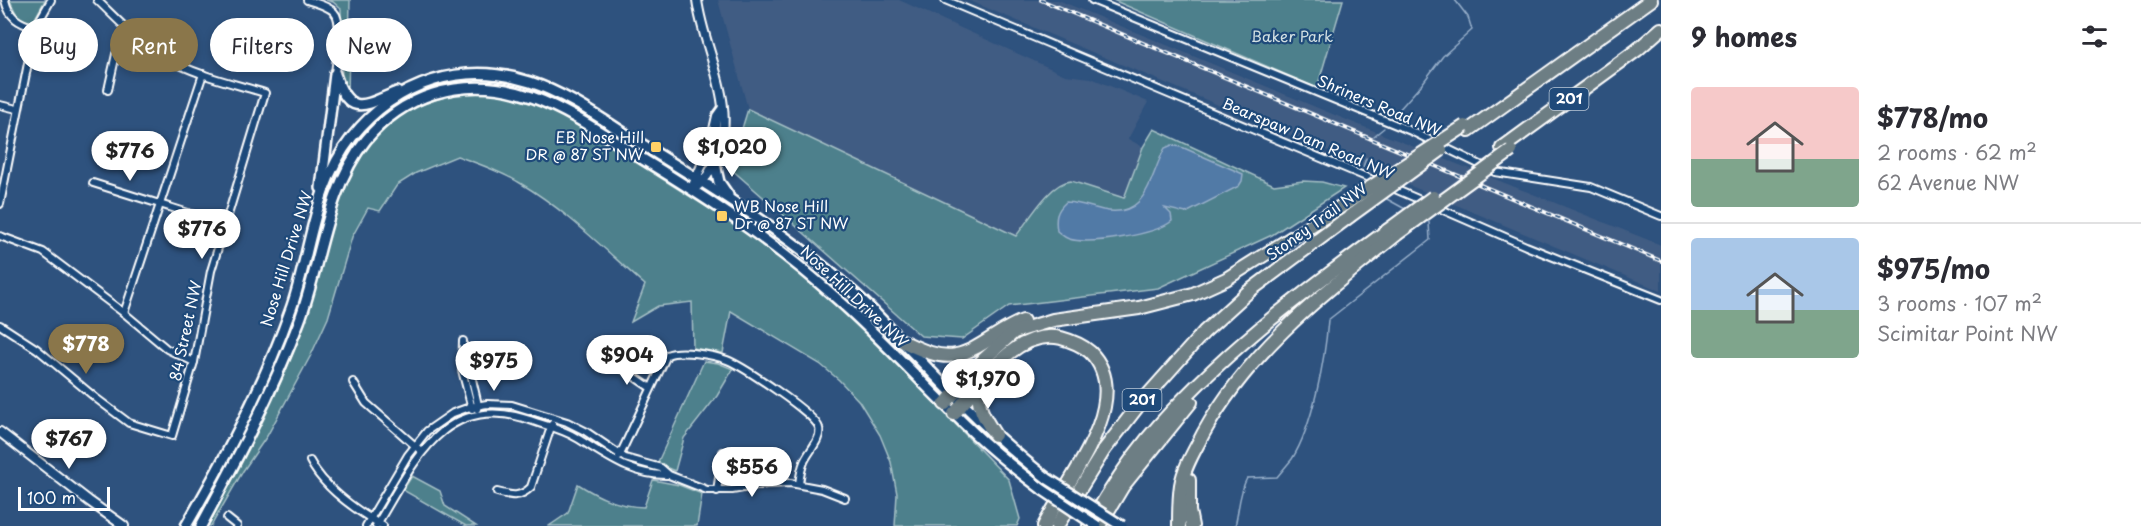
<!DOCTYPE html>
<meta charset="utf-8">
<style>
body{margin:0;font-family:"Playpen Sans",sans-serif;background:#f2f2f3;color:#2b2b33;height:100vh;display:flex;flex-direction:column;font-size:22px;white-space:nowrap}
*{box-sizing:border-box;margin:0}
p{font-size:20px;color:#7c7c81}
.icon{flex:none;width:33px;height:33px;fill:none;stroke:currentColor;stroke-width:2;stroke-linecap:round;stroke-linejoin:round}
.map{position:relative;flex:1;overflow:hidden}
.panel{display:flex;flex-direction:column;background:#fff;width:480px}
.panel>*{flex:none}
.top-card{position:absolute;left:18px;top:18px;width:570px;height:54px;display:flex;gap:12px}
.scale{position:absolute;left:18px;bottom:15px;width:92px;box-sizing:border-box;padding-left:6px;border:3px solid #fff;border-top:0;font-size:16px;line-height:21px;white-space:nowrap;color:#fff;-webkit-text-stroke:4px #1f4a7a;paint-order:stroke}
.price{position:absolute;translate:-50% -51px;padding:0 14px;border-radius:21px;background:#fff;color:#222;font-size:20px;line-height:39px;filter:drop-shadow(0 2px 3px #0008)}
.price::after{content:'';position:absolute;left:50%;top:36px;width:18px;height:14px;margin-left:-9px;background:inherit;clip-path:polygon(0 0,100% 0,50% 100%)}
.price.on{background:#8a764a;color:#fff}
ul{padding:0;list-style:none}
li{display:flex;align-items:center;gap:18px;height:150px;padding:0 30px}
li+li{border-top:2px solid #e1e1e2}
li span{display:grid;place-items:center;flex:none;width:168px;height:120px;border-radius:6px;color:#555}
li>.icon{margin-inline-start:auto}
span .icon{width:72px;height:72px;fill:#fffc;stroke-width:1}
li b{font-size:26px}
h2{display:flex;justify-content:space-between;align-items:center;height:72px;padding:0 30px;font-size:26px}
.tag{padding:0 21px;border-radius:27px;background:#fff;box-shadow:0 3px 9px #0003;font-size:21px;line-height:54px}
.tag.on{background:#8a764a;color:#fff}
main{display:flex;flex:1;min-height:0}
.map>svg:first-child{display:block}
</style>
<main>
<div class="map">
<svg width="1661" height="526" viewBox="0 0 1661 526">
<rect width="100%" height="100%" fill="#2e527e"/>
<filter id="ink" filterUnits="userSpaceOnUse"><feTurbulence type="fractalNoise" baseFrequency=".0167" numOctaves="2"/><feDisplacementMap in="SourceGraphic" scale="12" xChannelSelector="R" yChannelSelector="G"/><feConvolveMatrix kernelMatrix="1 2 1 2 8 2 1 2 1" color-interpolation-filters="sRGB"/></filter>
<g filter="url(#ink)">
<g fill="#405c83">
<polygon points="718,0 899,0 1065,75 1091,78 1148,102 1128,139 1143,147 1124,198 1071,181 1065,181 1051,191 1016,236 748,109"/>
<polygon points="968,0 1058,0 1354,123 1661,245 1661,291"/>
</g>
<g fill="#4d808c" stroke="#a6c0c6" stroke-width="1.5">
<path d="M10,0H45L34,20C19,24 15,12 10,0Z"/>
<polygon points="326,0 350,0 348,94 342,84 341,9 333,2"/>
<polygon points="1113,0 1343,0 1317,88"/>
<path d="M470,92H492L516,96L540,104L582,128L762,242L824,292L861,326L1009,480L1020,519L1017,526H895L897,494L891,462L880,435L859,401L839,380L820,364L731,311L723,353L693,348L692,302L658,306L631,322L645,285C605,250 566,210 520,183C500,171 479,164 457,156L416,173L397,185L380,211L368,208L352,237L328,318L311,355L267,436L243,471L211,526H207C247,455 286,381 311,303C325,260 334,192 359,156C386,117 425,98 470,92Z"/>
<path d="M748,109L1016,236C1029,220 1050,182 1071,181L1124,198L1143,147L1154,129L1274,185L1303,181L1322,182L1344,188L1272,235L1158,288L1009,306L962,339L921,336L730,168Z"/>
<polygon points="704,361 718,363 733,369 717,396 684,438 675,471 657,464"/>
<polygon points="412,476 440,491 445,506 476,526 466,526 403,490"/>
<path d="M653,480L679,485L702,494L697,526H549L568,513L578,484C600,498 618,506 644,507Z"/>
</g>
<path fill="#517aa6" stroke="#97afca" stroke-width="1.5" d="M1172,145L1184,148L1243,174L1242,181L1239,186L1186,213L1165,208L1171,214L1172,221C1155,235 1090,245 1069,239C1065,238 1061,234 1057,231C1055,218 1056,211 1066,202C1080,203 1090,207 1103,210C1148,219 1149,177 1165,148Z"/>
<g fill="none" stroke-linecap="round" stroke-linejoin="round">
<g stroke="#97afca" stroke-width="1.5">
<polyline points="1397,112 1422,84 1443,56 1472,30 1468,17 1455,0"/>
<polyline points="1374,136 1384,128"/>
<polyline points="1363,167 1366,158"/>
<polyline points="1385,198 1407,210"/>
<path d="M1235,526C1239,510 1239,493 1247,478L1277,477C1282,471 1287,465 1292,459C1313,426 1325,359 1328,320L1430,240L1429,222L1424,220"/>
</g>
<defs>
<g id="minor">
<path d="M5,0C9,18 19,23 35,28"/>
<path d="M307,0C315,3 327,5 334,12C344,22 336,60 335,74"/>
<polyline points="945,0 1378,182"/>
<polyline points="1092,0 1411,131 1495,172 1591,187 1661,216"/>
<polyline points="108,90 116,54 130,31"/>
<polyline points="0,105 17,109"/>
<polyline points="93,183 226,225"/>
<polyline points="1390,187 1425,202"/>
<polyline points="0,204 35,28 51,0"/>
<polyline points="1434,206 1526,246 1661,300"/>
<polyline points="0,236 43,252 124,313 203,74"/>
<polyline points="124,313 167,349 194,362"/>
<path d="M0,325L37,349L97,399L129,423L172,436L194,362L211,271L265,93C232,83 195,75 164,57C139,43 118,20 97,0"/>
<polyline points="463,341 462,370 472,409"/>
<polyline points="465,349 478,405 477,409"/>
<polyline points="617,365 651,388"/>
<polyline points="353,382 366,403 421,451"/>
<path d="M619,457L667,355C679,349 714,355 727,360C742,366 816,414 819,428C822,439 808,452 804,462C801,469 800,476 799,484"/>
<path d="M310,461C323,487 357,511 383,526"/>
<polyline points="717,491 723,452"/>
<path d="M497,492C512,496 520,498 531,487L552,424"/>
<polyline points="227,518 237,526"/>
<polyline points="366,526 408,455 427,431 453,413 470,407 487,404 512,405 567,422 585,431 625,458 661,468 669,475 707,490 732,490 766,484 790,483 822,489 845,498"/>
<path d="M376,526C414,464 442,391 530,420C546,426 563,429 577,438C607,456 632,476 668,475"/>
</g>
<g id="tertiary">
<polyline points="694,183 710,147 717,116 722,109"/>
<path d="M693,190C705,181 712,171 717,157C738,103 704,53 697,0"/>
<polyline points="0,432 89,501 124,526"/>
</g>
<g id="secondary">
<path d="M336,77C350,119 367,104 397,92"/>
<polyline points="715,164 719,182 728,195"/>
<polyline points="321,188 335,74"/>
<path d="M186,526C227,455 265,383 292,306C311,250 314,185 352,137C396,82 463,60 530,82C570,95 607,123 643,145C716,190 789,234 853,292C876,312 895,335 916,356C958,400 1000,442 1048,479"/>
<path d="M201,526C237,459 272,393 299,322C321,264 326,189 366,140C383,119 407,102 433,94C514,69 575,117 641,158C710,200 775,243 835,297C884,340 927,389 975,434C996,454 1019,472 1043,490"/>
</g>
<g id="motorway">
<polyline points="1469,130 1651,0"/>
<polyline points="1502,148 1637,50 1661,29"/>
<path d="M902,341C917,348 938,359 956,355C978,351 1000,329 1023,321"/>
<path d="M979,385C976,406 984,418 995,435"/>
<polyline points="945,404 984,359 1014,332 1053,320 1139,308 1193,294 1226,279 1334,211"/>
<path d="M954,414C981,383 1015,328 1061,338C1072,341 1082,345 1090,352C1105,367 1108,387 1104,407C1097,445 1062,491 1044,526"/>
<polyline points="1189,480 1189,511 1192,526"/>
<polyline points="1057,526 1104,450 1138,406 1204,332 1248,292 1350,216"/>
<path d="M1089,526C1106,496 1125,466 1147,439C1216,357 1302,293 1388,230"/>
<polyline points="1099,526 1123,486 1191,402"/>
<path d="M1179,526C1179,512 1179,498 1181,485C1184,467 1195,450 1203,434C1249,350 1324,293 1397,234"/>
</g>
</defs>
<use href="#minor" stroke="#fff" stroke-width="10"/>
<use href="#tertiary" stroke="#fff" stroke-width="12"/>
<use href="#secondary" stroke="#fff" stroke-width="14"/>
<use href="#motorway" stroke="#fff" stroke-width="16"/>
<use href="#minor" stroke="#1f4a7a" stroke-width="6"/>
<use href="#tertiary" stroke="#1f4a7a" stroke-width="8"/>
<use href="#secondary" stroke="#1f4a7a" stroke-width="9"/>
<use href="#motorway" stroke="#6d7e84" stroke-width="12"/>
<defs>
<polyline id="rail" points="1041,0 1661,261"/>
</defs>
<use href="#rail" stroke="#fff" stroke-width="4"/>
<use href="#rail" stroke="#1f4a7a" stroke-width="1.5" stroke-dasharray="4.5" stroke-linecap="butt"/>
<defs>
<g id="secondary-bridge">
<polyline points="1048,479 1122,526"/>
<polyline points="1043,490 1097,526"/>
</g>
<g id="motorway-bridge">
<polyline points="1334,211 1465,126"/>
<polyline points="1350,216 1441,150"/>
<polyline points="1388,230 1433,197"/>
<polyline points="1397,234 1511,151"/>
</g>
</defs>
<use href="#secondary-bridge" stroke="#fff" stroke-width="14" stroke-linecap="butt"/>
<use href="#motorway-bridge" stroke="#fff" stroke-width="16" stroke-linecap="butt"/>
<use href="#secondary-bridge" stroke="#1f4a7a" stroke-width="9"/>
<use href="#motorway-bridge" stroke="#6d7e84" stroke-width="12"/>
</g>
</g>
<g fill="#ffd166" stroke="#1f4a7a" stroke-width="2">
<rect x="650" y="141" width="12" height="12" rx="3"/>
<rect x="716" y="210" width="12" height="12" rx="3"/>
</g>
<g text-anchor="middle" stroke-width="4.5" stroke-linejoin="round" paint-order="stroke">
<g fill="#1f4a7a" stroke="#bcc9d7" stroke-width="1.5">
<rect x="1549.5" y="88" width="39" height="22" rx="4.5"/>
<rect x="1122.5" y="389" width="39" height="22" rx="4.5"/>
</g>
<g font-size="14" font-weight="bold" fill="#fff">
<text x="1569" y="104">201</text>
<text x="1142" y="405">201</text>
</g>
<g font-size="15" fill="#d2dfe2" stroke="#1f4a7a">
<text x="1292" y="42">Baker Park</text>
</g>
<g font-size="15" fill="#fff" stroke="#1f4a7a">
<text transform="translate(1379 106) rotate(23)" y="5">Shriners Road NW</text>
<text transform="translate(1308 139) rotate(23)" y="5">Bearspaw Dam Road NW</text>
<text transform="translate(1317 222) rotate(-36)" y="5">Stoney Trail NW</text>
<text transform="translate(287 259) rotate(-73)" y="5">Nose Hill Drive NW</text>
<text transform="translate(854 297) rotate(43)" y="5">Nose Hill Drive NW</text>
<text transform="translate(186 331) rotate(-78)" y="5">84 Street NW</text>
</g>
<g font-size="15" fill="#fff" stroke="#1f4a7a" text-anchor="end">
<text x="644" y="143">EB Nose Hill<tspan x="644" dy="17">DR @ 87 ST NW</tspan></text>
<text x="734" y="212" text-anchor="start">WB Nose Hill<tspan x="734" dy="17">Dr @ 87 ST NW</tspan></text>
</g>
</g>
</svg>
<div class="scale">100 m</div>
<b class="price" style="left:732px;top:178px">$1,020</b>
<b class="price" style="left:130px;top:182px">$776</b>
<b class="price" style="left:202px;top:260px">$776</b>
<b class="price on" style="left:86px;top:375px">$778</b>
<b class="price" style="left:627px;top:386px">$904</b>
<b class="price" style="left:494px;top:392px">$975</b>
<b class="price" style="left:988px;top:410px">$1,970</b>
<b class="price" style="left:69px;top:470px">$767</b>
<b class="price" style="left:752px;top:498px">$556</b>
<div class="top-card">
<a class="tag">Buy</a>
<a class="tag on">Rent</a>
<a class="tag">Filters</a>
<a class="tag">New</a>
</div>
</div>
<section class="panel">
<h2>9 homes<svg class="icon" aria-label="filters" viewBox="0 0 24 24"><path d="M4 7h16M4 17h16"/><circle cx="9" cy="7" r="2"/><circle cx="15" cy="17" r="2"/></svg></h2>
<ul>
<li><span style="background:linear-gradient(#f6c9c9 60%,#7fa58c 0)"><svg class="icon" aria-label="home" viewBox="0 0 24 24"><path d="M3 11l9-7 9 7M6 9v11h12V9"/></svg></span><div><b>$778/mo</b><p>2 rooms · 62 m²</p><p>62 Avenue NW</p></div></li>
<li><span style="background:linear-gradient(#a9c7e8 60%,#7fa58c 0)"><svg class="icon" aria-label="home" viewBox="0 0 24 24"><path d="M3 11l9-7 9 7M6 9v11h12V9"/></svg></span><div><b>$975/mo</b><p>3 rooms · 107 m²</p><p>Scimitar Point NW</p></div></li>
</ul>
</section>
</main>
